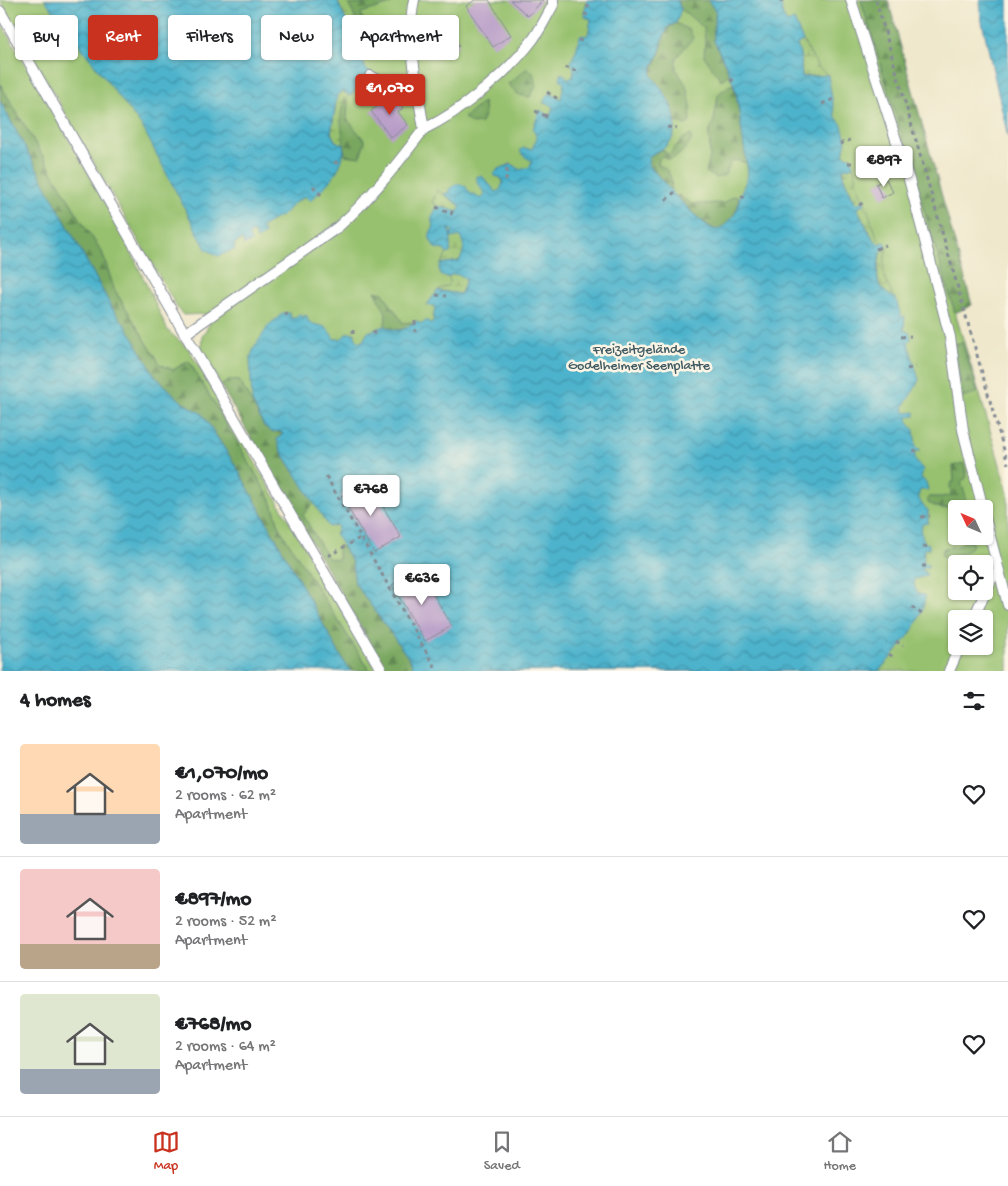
<!DOCTYPE html>
<meta charset="utf-8">
<style>
body{margin:0;font-family:"Gochi Hand",sans-serif;background:#f2f2f2;color:#202124;height:100vh;display:flex;flex-direction:column;font-size:19px;white-space:nowrap}
*{box-sizing:border-box;margin:0}
p{font-size:16px;color:#757577}
.icon{flex:none;width:28px;height:28px;fill:none;stroke:currentColor;stroke-width:2;stroke-linecap:round;stroke-linejoin:round}
.map{position:relative;height:671px;overflow:hidden}
.panel{display:flex;flex-direction:column;background:#fff;flex:1}
.panel>*{flex:none}
.banner{position:absolute;left:15px;top:15px;width:500px;height:45px;display:flex;gap:10px}
.needle{width:32px;rotate:314deg}
.tools{position:absolute;left:948px;top:500px;display:grid;gap:10px}
.tools a{display:grid;place-items:center;width:45px;height:45px;border-radius:5px;background:#fff;box-shadow:0 1px 4px #0004;font-size:25px}
.price{position:absolute;translate:-50% -42px;padding:0 11px;border-radius:5px;background:#fff;color:#222;font-size:16px;line-height:32px;filter:drop-shadow(0 1px 2px #0008)}
.price::after{content:'';position:absolute;left:50%;top:30px;width:15px;height:11px;margin-left:-8px;background:inherit;clip-path:polygon(0 0,100% 0,50% 100%)}
.price.on{background:#c8321e;color:#fff}
ul{padding:0;list-style:none}
li{display:flex;align-items:center;gap:15px;height:125px;padding:0 20px}
li+li{border-top:1px solid #e0e0e0}
li span{display:grid;place-items:center;flex:none;width:140px;height:100px;border-radius:5px;color:#555}
li>.icon{margin-inline-start:auto}
span .icon{width:60px;height:60px;fill:#fffc;stroke-width:1}
li b{font-size:21px}
h2{display:flex;justify-content:space-between;align-items:center;height:60px;padding:0 20px;font-size:21px}
.chip{padding:0 18px;border-radius:5px;background:#fff;box-shadow:0 1px 4px #0004;font-size:18px;line-height:45px}
.chip.on{background:#c8321e;color:#fff}
.dock{display:flex;justify-content:space-around;align-items:center;height:70px;border-top:1px solid #e0e0e0;background:#fff;font-size:14px;color:#757577}
.dock a{display:grid;justify-items:center;gap:2px}
.dock .on{color:#c8321e}
.map>svg:first-child{display:block}
</style>
<div class="map">
<svg width="1008" height="671" viewBox="0 0 1008 671">
<defs>
<pattern id="forest-firs" width="22" height="20" patternUnits="userSpaceOnUse" patternTransform="scale(1.25)"><rect width="22" height="20" fill="#79a761"/><path d="M5 1l3.5 6h-7zM16 11l3.5 6h-7z" fill="#628853"/></pattern>
<pattern id="wetland-marsh" width="20" height="14" patternUnits="userSpaceOnUse" patternTransform="scale(1.25)"><rect width="20" height="14" fill="#97c16e"/><path d="M1 5h8M5 5V1M11 12h8M15 12V8" fill="none" stroke="#7a9d5e"/></pattern>
<pattern id="water-waves" width="16" height="10" patternUnits="userSpaceOnUse" patternTransform="scale(1.25)"><rect width="16" height="10" fill="#4db3cc"/><path d="M0 5q4-4 8 0t8 0" fill="none" stroke="#3f92a9"/></pattern>
</defs>
<rect width="100%" height="100%" fill="#fcf5e5"/>
<filter id="ink" filterUnits="userSpaceOnUse"><feTurbulence type="fractalNoise" baseFrequency=".02" numOctaves="2"/><feDisplacementMap in="SourceGraphic" scale="10" xChannelSelector="R" yChannelSelector="G"/><feConvolveMatrix kernelMatrix="1 2 1 2 8 2 1 2 1" color-interpolation-filters="sRGB"/></filter>
<filter id="wash" filterUnits="userSpaceOnUse"><feTurbulence type="fractalNoise" baseFrequency=".0096" numOctaves="4" result="noise"/><feDisplacementMap in="SourceGraphic" scale="20" xChannelSelector="R" yChannelSelector="G"/><feGaussianBlur stdDeviation="1.12" result="paint"/><feColorMatrix in="noise" values="0 0 0 0 0 0 0 0 0 0 0 0 0 0 0 0 0 1.4 0 .05"/><feComposite in="paint" operator="in"/></filter>
<g filter="url(#wash)">
<rect width="100%" height="100%" fill="#efe8cc"/>
<g fill="#97c16e" stroke="#597866" fill-rule="evenodd">
<path d="M0,0H861L985,412L1008,493V671H386L325,563L201,351L202,337L210,323L205,314L183,315L178,309ZM956,509H984V536H956ZM956,564H984V591H956ZM956,619H984V646H956Z"/>
<polygon points="0,21 121,230 168,331 188,348 377,671 370,671 280,529 271,500 189,361 173,370 160,364 114,289 102,252 85,227 0,84"/>
</g>
<g fill="url(#forest-firs)" stroke="#4a6b60">
<polygon points="375,0 387,0 391,4 361,13 366,32 362,34 349,5 369,3"/>
<path d="M677,0H708L716,12C710,41 718,49 730,74L721,80L704,56L705,42L704,28L681,9Z"/>
<polygon points="861,0 888,0 972,305 955,313"/>
<path d="M676,23L689,30L693,38L676,58V69L686,85L691,105L690,122L686,125L675,122L672,107L651,75C653,67 656,62 659,55C665,40 660,32 676,23Z"/>
<path d="M527,68L533,73L536,86L530,97C519,96 515,93 508,84Z"/>
<polygon points="0,84 85,227 102,252 114,289 160,364 173,370 189,361 271,500 280,529 370,671 351,671 344,662 237,468 202,414 182,402 155,376 128,329 112,308 0,101"/>
<polygon points="730,85 733,85 736,92 747,163 735,160 731,162 725,175 716,178 706,172 710,156 709,133 714,120 718,94"/>
<path d="M346,99L348,101L347,119L365,141L360,157L345,155C343,136 335,116 346,99Z"/>
<path d="M483,102C486,110 484,116 481,123L472,124L464,118Z"/>
<path d="M691,135V142L679,155L669,160L662,156L659,159L658,165C670,168 673,180 671,191L648,164L649,157L661,149L669,155L682,139Z"/>
<path d="M679,195L691,204L725,203L733,196L739,197C740,211 728,227 715,230L696,216L677,196Z"/>
<path d="M375,291L383,293L403,323L411,322V326C401,331 394,331 385,326L386,313Z"/>
<polygon points="962,342 978,392 963,398 954,344"/>
<polygon points="230,380 240,381 264,426 279,431 283,434 279,447 314,502 303,515 328,558 338,560 338,550 342,546 352,562 355,583 410,660 415,671 386,671 221,386"/>
<polygon points="964,463 967,477 961,482 966,497 963,505 942,509 928,503 928,497 941,497 951,495 950,485 952,482 954,482 953,466"/>
<path d="M964,541H971L973,545C965,553 956,558 945,559L941,554L944,548L959,546Z"/>
</g>
<g fill="url(#wetland-marsh)" stroke="#597866">
<path d="M337,0H347L362,34C347,30 343,13 337,0Z"/>
<polygon points="803,41 818,67 828,75 802,77 801,59 796,44"/>
<path d="M342,91L349,95C336,109 342,128 344,145L335,141L331,133L337,95Z"/>
<polygon points="853,166 856,176 856,182 864,201 856,204 846,183 843,175 843,169"/>
<polygon points="437,190 461,206 458,213 446,210 432,203"/>
<polygon points="865,203 878,239 882,243 879,244 873,239 857,208"/>
<path d="M448,228C464,233 468,247 459,261L441,264C450,249 452,246 448,228Z"/>
<path d="M887,246C882,271 882,276 894,298C872,287 878,274 880,253Z"/>
<polygon points="453,274 460,275 466,279 461,294 439,291 438,290 449,285 450,281 448,277"/>
</g>
<g fill="url(#water-waves)" stroke="#347195">
<path d="M45,0H337C343,13 347,29 362,34L368,47L363,60L366,70L375,74L371,81L364,78L361,80L351,96L342,91L337,95L331,133L335,141L344,145C345,168 326,186 310,201L305,196L293,204L282,216L278,217L261,227L265,234L257,239L254,232L248,235L251,242L244,245L242,239L234,244L235,249L218,256L206,249L143,128Z"/>
<path d="M587,0H677L681,9L676,23L669,26L664,35L659,55L653,65L651,75C665,92 687,123 668,144C663,150 654,151 649,157L648,164C660,179 699,224 715,230C726,228 736,215 739,204C740,199 738,201 740,196C742,188 747,182 748,173L736,92L730,74L714,41V24L716,12L708,0H787L781,4L782,13L787,23L794,20L803,41L797,44L801,59L802,77L828,75L835,116L842,125L846,141L843,154L851,158L853,166L843,169V175L846,183L856,204L864,201L865,203L857,209L873,239L879,244L885,242L887,246L880,253C877,277 872,286 896,299L901,317L905,316L904,330L910,333L911,339L908,342L919,380C915,391 907,398 903,408L906,413L915,412V416L908,417V422L914,430L916,448L920,449V451L914,452L916,462L923,469L921,478L926,482L928,490H920C916,498 922,506 928,510V523L922,524L921,533L925,543L929,544V548L924,549L923,563L928,564V567H922L923,571L926,573V576L914,579V585L917,592L925,596C923,625 898,649 879,671H415L410,660L355,583L352,562L335,533L337,532L338,527L336,525L329,527L279,447L277,439L283,434L279,431L272,432L264,426L252,401L250,359L254,348L269,325L283,313H289L291,318H295L301,314L303,319L305,315L307,316L308,321C321,330 323,319 334,339H341L347,333H355V337L359,342L363,341L368,332L385,326C398,334 404,330 416,321L422,324L427,320L429,323L433,322L435,306L427,305L438,290L439,291L461,294L466,279L460,275L453,274L448,277L441,276L439,268L441,264L459,261C465,251 465,246 460,236L452,238L451,233L453,231L449,228L451,239L450,253L447,254L444,250L435,248L430,239V233L434,227C429,219 433,214 438,206L458,212L461,206L444,194L449,192V189L457,184L465,186L470,193L481,199L485,195L477,181V176H482L496,192L500,190L503,183L501,178L493,175L498,169L512,164L520,170L530,167L532,161L524,156L520,151L523,148L532,149L537,138L533,129L540,110L550,116L553,107L548,103H543L547,96L550,93L561,99L564,83L560,79L562,73L569,79L573,77L574,69L571,61L576,51L580,36L588,35L591,19L585,17L584,14Z"/>
<polygon points="980,0 1008,0 1008,137 981,17"/>
<polygon points="0,101 112,308 128,329 155,376 182,402 202,414 237,468 344,662 351,671 0,671"/>
</g>
<g id="blocks">
<g fill="#b79cc8">
<polygon points="475,0 489,0 511,35 493,47 466,6"/>
<polygon points="510,0 543,0 528,16"/>
<polygon points="448,19 459,46 434,57 423,30"/>
<polygon points="393,95 403,108 398,112 408,125 391,138 371,111"/>
<polygon points="886,179 893,192 882,198 876,184"/>
<polygon points="368,481 401,537 374,553 341,496"/>
<polygon points="419,570 452,626 425,641 392,585"/>
</g>
</g>
</g>
<g filter="url(#ink)">
<use href="#blocks" fill-opacity="0" stroke="#858c95" stroke-width="1"/>
<g fill="none" stroke-linecap="round" stroke-linejoin="round">
<defs>
<g id="lane">
<polyline points="851,0 910,183 950,337 963,430 983,509"/>
<polyline points="0,11 185,334 382,671"/>
<polyline points="370,76 394,87"/>
<path d="M424,129C462,111 509,72 534,38C541,28 547,16 553,5V0"/>
<path d="M185,334L338,227C372,197 397,164 424,129C418,93 406,34 414,0"/>
<polyline points="984,514 1008,605"/>
<polyline points="973,619 993,576 998,571"/>
<polyline points="949,671 960,646"/>
</g>
</defs>
<use href="#lane" stroke="#858c95" stroke-width="12"/>
<g stroke="#858c95" stroke-width="3" stroke-dasharray="4 4" stroke-linecap="butt">
<polyline points="876,0 1008,464"/>
<polyline points="779,1 783,0"/>
<polyline points="586,6 593,8"/>
<polyline points="584,14 591,16"/>
<polyline points="578,40 586,42"/>
<polyline points="565,67 576,71"/>
<polyline points="730,81 735,79"/>
<polyline points="547,92 558,99"/>
<polyline points="822,104 834,99"/>
<polyline points="535,111 546,116"/>
<polyline points="545,118 547,114"/>
<polyline points="667,127 677,128"/>
<polyline points="840,144 850,140"/>
<polyline points="334,162 340,164"/>
<polyline points="848,163 854,163"/>
<polyline points="506,181 507,164"/>
<polyline points="313,186 321,195"/>
<polyline points="741,196 748,199"/>
<polyline points="666,200 675,192"/>
<polyline points="859,205 865,202"/>
<polyline points="436,207 451,214 453,210"/>
<polyline points="876,249 886,245"/>
<polyline points="436,295 446,296"/>
<polyline points="286,312 287,318"/>
<polyline points="415,321 415,332"/>
<polyline points="373,331 375,337"/>
<polyline points="353,334 353,330"/>
<polyline points="901,337 911,336"/>
<polyline points="907,369 916,367"/>
<polyline points="913,451 921,450"/>
<polyline points="326,476 437,671"/>
<polyline points="921,517 930,516"/>
<polyline points="923,547 930,546"/>
<polyline points="328,556 360,538"/>
<polyline points="922,566 929,566"/>
<polyline points="912,607 923,615"/>
<polyline points="896,641 903,646"/>
<polyline points="889,654 893,657"/>
</g>
<use href="#lane" stroke="#fff" stroke-width="10"/>
</g>
</g>
<g text-anchor="middle" stroke-width="5" stroke-linejoin="round" paint-order="stroke">
<g font-size="14" fill="#405b63" stroke="#fcf5e5">
<text x="639" y="353">Freizeitgelände<tspan x="639" dy="16">Godelheimer Seenplatte</tspan></text>
</g>
</g>
</svg>
<div class="tools">
<a><svg class="needle" viewBox="-14 -14 28 28"><path d="M0-13l5 13h-10z" fill="#e53935"/><path d="M0 13l5-13h-10z" fill="#757577"/></svg></a>
<a><svg class="icon" aria-label="locate" viewBox="0 0 24 24"><circle cx="12" cy="12" r="6"/><path d="M12 2v4M12 18v4M2 12h4M18 12h4"/></svg></a>
<a><svg class="icon" aria-label="layers" viewBox="0 0 24 24"><path d="M12 4l9 5-9 5-9-5zM3 14l9 5 9-5"/></svg></a>
</div>
<b class="price on" style="left:390px;top:116px">€1,070</b>
<b class="price" style="left:884px;top:188px">€897</b>
<b class="price" style="left:371px;top:517px">€768</b>
<b class="price" style="left:422px;top:606px">€636</b>
<div class="banner">
<a class="chip">Buy</a>
<a class="chip on">Rent</a>
<a class="chip">Filters</a>
<a class="chip">New</a>
<a class="chip">Apartment</a>
</div>
</div>
<section class="panel">
<h2>4 homes<svg class="icon" aria-label="filters" viewBox="0 0 24 24"><path d="M4 7h16M4 17h16"/><circle cx="9" cy="7" r="2"/><circle cx="15" cy="17" r="2"/></svg></h2>
<ul>
<li><span style="background:linear-gradient(#ffd9b3 70%,#9aa5b1 0)"><svg class="icon" aria-label="home" viewBox="0 0 24 24"><path d="M3 11l9-7 9 7M6 9v11h12V9"/></svg></span><div><b>€1,070/mo</b><p>2 rooms · 62 m²</p><p>Apartment</p></div><svg class="icon" aria-label="heart" viewBox="0 0 24 24"><path d="M12 20l-8-8c-3-5 5-10 8-4 3-6 11-1 8 4z"/></svg></li>
<li><span style="background:linear-gradient(#f6c9c9 75%,#b9a48a 0)"><svg class="icon" aria-label="home" viewBox="0 0 24 24"><path d="M3 11l9-7 9 7M6 9v11h12V9"/></svg></span><div><b>€897/mo</b><p>2 rooms · 52 m²</p><p>Apartment</p></div><svg class="icon" aria-label="heart" viewBox="0 0 24 24"><path d="M12 20l-8-8c-3-5 5-10 8-4 3-6 11-1 8 4z"/></svg></li>
<li><span style="background:linear-gradient(#dfe7d0 75%,#9aa5b1 0)"><svg class="icon" aria-label="home" viewBox="0 0 24 24"><path d="M3 11l9-7 9 7M6 9v11h12V9"/></svg></span><div><b>€768/mo</b><p>2 rooms · 64 m²</p><p>Apartment</p></div><svg class="icon" aria-label="heart" viewBox="0 0 24 24"><path d="M12 20l-8-8c-3-5 5-10 8-4 3-6 11-1 8 4z"/></svg></li>
</ul>
</section>
<nav class="dock">
<a class="on"><svg class="icon" aria-label="map" viewBox="0 0 24 24"><path d="M3 6l6-2 6 2 6-2v14l-6 2-6-2-6 2zM9 4v14M15 6v14"/></svg>Map</a>
<a><svg class="icon" aria-label="saved" viewBox="0 0 24 24"><path d="M7 4h10v16l-5-4-5 4z"/></svg>Saved</a>
<a><svg class="icon" aria-label="home" viewBox="0 0 24 24"><path d="M3 11l9-7 9 7M6 9v11h12V9"/></svg>Home</a>
</nav>
